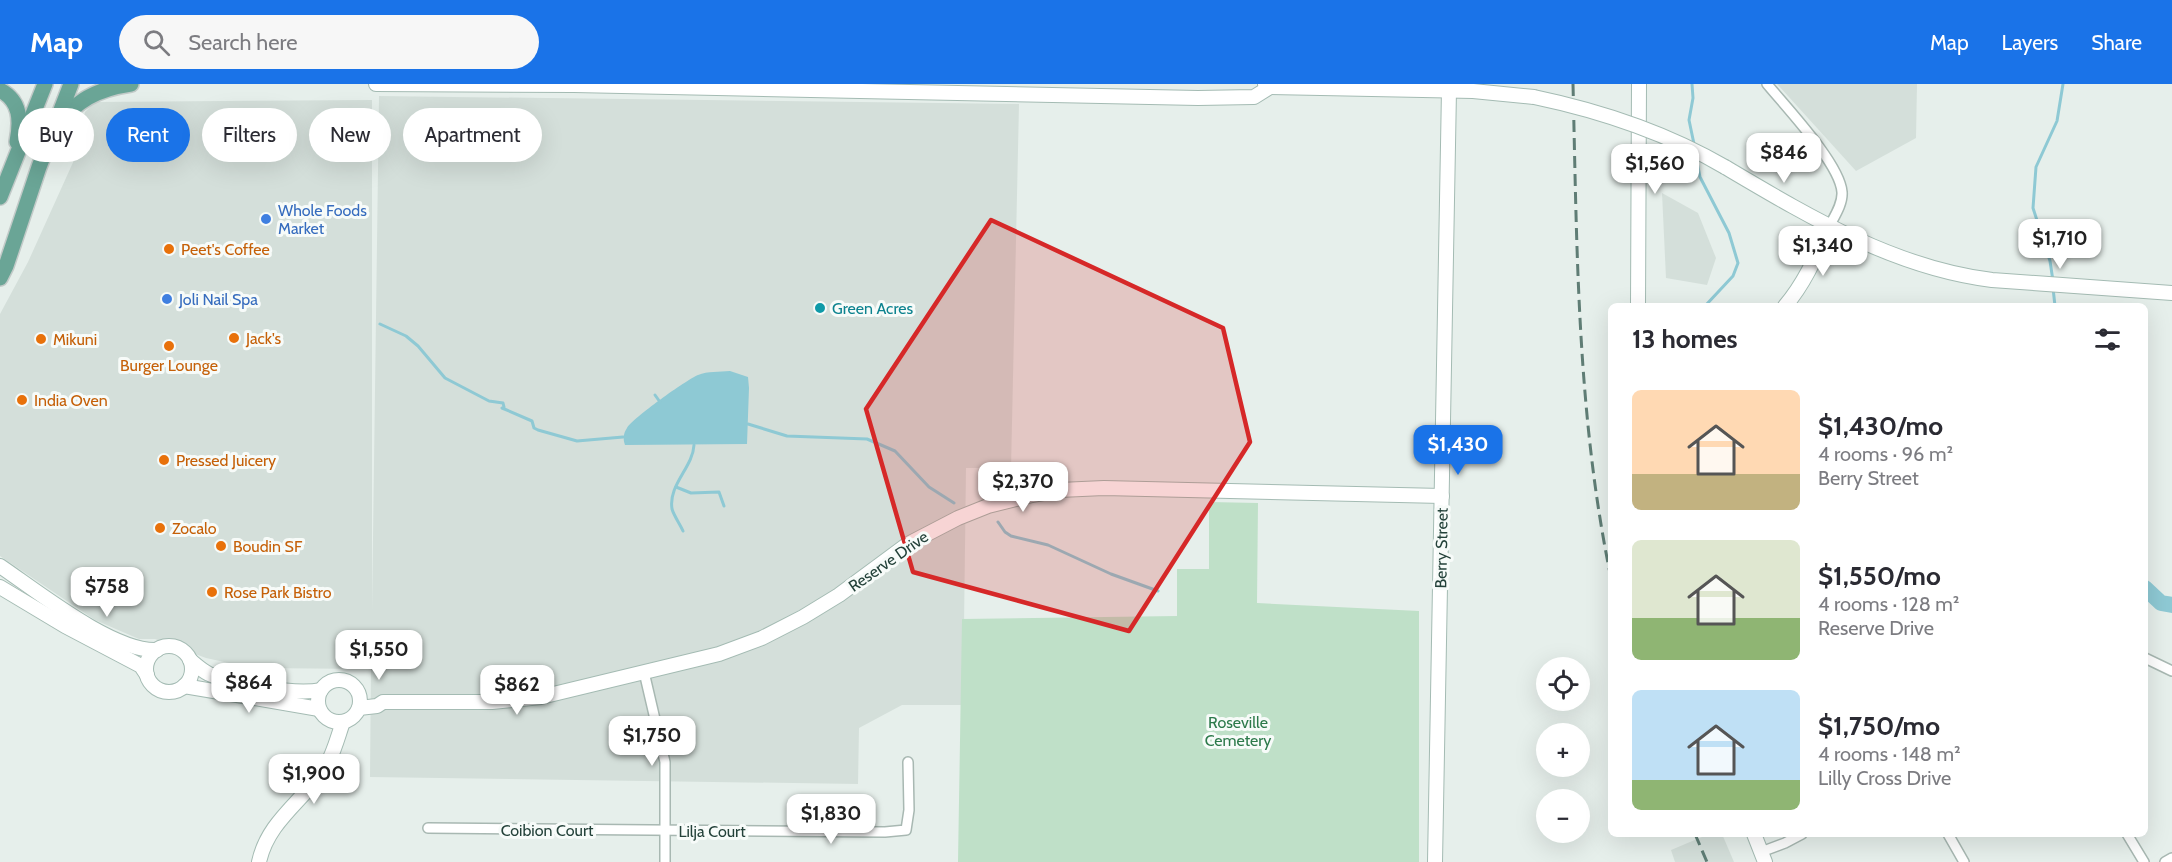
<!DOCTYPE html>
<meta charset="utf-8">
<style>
body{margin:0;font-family:Cabin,sans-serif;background:#f7f7f7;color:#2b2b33;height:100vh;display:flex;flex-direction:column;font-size:22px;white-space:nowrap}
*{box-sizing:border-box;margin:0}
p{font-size:20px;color:#7c7c81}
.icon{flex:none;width:33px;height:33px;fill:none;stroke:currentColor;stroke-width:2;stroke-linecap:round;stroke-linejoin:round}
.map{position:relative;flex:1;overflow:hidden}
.sheet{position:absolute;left:1608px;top:219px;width:540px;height:534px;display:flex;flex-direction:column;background:#fff;border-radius:9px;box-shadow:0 6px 24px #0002}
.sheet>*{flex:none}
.banner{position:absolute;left:18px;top:24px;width:570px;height:54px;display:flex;gap:12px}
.buttons{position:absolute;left:1536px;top:573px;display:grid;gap:12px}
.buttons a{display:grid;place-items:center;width:54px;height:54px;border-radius:50%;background:#fff;box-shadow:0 6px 24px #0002;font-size:30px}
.price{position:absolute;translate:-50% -51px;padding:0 14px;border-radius:12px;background:#fff;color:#222;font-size:20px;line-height:39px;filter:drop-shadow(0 2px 3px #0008)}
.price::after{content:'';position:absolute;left:50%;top:36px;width:18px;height:14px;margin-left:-9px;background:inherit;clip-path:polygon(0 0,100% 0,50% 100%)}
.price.selected{background:#1a73e8;color:#fff}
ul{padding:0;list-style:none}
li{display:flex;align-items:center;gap:18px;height:150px;padding:0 24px}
li span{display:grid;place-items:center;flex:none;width:168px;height:120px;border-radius:9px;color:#555}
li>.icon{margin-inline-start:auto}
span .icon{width:72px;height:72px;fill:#fffc;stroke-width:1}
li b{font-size:26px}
h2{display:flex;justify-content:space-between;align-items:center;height:72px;padding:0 24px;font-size:26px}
.pill{padding:0 21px;border-radius:27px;background:#fff;box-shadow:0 6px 24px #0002;font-size:21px;line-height:54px}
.pill.selected{background:#1a73e8;color:#fff}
header{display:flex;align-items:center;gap:36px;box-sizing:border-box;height:84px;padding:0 30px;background:#1a73e8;color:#fff}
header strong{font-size:28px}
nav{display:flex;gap:33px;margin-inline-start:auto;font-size:21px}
.search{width:420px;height:54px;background:#f7f7f7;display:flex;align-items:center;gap:15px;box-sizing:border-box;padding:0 21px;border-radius:33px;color:#7c7c81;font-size:22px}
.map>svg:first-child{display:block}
</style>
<header>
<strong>Map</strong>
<div class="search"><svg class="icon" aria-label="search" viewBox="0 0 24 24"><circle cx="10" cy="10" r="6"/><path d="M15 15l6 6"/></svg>Search here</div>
<nav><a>Map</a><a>Layers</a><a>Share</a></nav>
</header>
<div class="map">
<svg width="2172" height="778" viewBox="0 0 2172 778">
<rect width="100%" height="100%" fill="#e6efeb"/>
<g fill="#d4dfda">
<polygon points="1777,0 1917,0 1916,54 1856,87"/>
<polygon points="379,12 1019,20 1011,384 966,384 963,621 902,621 859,644 858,700 370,693 371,585 252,584 206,574 155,555 139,555 95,536 0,472 0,230 28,178 75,74 85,28 95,18 372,16 372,528"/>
<polygon points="1662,109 1698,129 1716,174 1707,201 1666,194"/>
<polygon points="1709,750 1722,750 1734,778 1675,778 1671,766"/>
</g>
<polygon fill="#bfe0c8" points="1209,418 1258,419 1257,519 1419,527 1419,778 958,778 962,535 1177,532 1177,485 1209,485"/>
<path fill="#8ec9d4" d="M730,287L748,293L749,304L747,360L625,361C623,355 623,350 627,344C633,334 686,296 698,291C708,287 719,288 730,287Z"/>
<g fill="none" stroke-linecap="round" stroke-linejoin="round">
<g stroke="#8ec9d4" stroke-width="3">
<polyline points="1692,0 1693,14 1689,36 1694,60"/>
<polyline points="1696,73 1700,93 1729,149 1738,179 1733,192 1705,222"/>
<polyline points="2053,197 2050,177 2033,124 2036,83 2057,37 2063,0"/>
<polyline points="2053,204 2055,222"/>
<polyline points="380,240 406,252 418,262 445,294 489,317 503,319 504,323 502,324 532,337 534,344 538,346 577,357 623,353"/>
<polyline points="655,311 660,318"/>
<polyline points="748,340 787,352 867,355 895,367 929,403 954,419"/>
<polyline points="676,403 691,409 719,408 724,422"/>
<polyline points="998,438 1005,448 1011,452 1048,461 1111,490 1158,507"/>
<path d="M683,447C680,440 674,432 672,425C668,401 693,383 694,361"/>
</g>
<polyline stroke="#8ec9d4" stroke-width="16" points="2145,504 2161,519 2172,521"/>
<defs>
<g id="street">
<path d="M1767,0C1786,23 1840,80 1842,108C1843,120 1834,133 1829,143"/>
<polyline points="2145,574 2172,587"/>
<polyline points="644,588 665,678 665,778"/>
<polyline points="428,744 885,748 906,746 909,726 908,678"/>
<polyline points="1948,750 1964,778"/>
<polyline points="2127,750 2144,778"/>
<polyline points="1761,768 1785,759 1802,750"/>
<polyline points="2165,778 2172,774"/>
</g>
<g id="secondary">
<polyline points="376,0 574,1 1198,14 1254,13 1270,3"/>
<polyline points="1265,0 1270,3 1473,7 1534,13"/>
<path d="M1725,83C1808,132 1894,184 1992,196L2172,209"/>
<polyline points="1638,222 1639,0"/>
<path d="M1785,222C1805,199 1817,170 1829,143"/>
<path d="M0,482C37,507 113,568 157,566"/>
<polyline points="0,503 65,542 141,582 147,591"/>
<circle cx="169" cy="585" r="23"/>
<path d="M190,576C196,581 201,586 209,590C233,601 295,611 321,606"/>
<circle cx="339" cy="617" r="21"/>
<polyline points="184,602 319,625"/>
<polyline points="359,624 377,622 383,618 492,618 541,613 719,570 762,554 803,533 839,511 908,460 958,434 988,422 1032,411 1060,406 1104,404 1442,412"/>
<polyline points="1754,750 1765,778"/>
<path d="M259,778C268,736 305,716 326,682C334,669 338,652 343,638"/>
<polyline points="1435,778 1449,6"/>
</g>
<g id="primary">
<path d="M0,6C21,17 21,37 17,58"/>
<path d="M61,40C75,15 103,4 131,0"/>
<polyline points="0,113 45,0"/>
<polyline points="0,194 6,182 39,83 71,0"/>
</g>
</defs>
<use href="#street" stroke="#a8b8b2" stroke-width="12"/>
<use href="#secondary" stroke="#a4bbb3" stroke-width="16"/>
<use href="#primary" stroke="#c2cac8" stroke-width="18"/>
<use href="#street" stroke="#fff" stroke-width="9"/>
<use href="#secondary" stroke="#fff" stroke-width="14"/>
<use href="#primary" stroke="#6aa596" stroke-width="15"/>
<g stroke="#5f7d75" stroke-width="3" stroke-dasharray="12 6" stroke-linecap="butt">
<path d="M1573,0C1577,166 1577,331 1611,494"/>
<polyline points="1695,750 1707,778"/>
</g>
<defs>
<path id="secondary-bridge" d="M1534,13C1601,27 1665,48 1725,83"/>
</defs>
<use href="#secondary-bridge" stroke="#a4bbb3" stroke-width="16" stroke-linecap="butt"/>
<use href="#secondary-bridge" stroke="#fff" stroke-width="14"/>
</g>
<path fill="#d62828" fill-opacity="0.2" stroke="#d62828" stroke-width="4.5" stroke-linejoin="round" d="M991,136L1223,244L1250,358L1129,547L913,488L866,325Z"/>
<g fill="#3f7fe0" stroke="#f7fbf9" stroke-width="2">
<circle cx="266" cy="135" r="6"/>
<circle cx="167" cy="215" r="6"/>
</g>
<g fill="#e8710a" stroke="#f7fbf9" stroke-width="2">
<circle cx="169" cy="165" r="6"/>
<circle cx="234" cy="254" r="6"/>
<circle cx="41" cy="255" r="6"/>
<circle cx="169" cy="262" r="6"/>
<circle cx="22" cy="316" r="6"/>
<circle cx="164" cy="376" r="6"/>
<circle cx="160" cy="444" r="6"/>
<circle cx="221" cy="462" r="6"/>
<circle cx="212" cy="508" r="6"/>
</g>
<circle fill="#0f9aa8" stroke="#f7fbf9" stroke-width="2" cx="820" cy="224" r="6"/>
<g text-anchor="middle" stroke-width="6" stroke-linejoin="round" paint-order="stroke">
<g font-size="16" fill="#366cbe" stroke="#f7fbf9" text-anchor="start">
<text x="278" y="132">Whole Foods<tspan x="278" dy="18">Market</tspan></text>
<text x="179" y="221">Joli Nail Spa</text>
</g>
<g font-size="16" fill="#c56008" stroke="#f7fbf9" text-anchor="start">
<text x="181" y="171">Peet's Coffee</text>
<text x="246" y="260">Jack's</text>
<text x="53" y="261">Mikuni</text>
<text x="169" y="287" text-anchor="middle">Burger Lounge</text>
<text x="34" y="322">India Oven</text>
<text x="176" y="382">Pressed Juicery</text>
<text x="172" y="450">Zocalo</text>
<text x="233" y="468">Boudin SF</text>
<text x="224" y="514">Rose Park Bistro</text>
</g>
<g font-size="16" fill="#0d838f" stroke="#f7fbf9" text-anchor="start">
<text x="832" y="230">Green Acres</text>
</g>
<g font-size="16" fill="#24423a" stroke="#f7fbf9">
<text transform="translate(1441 464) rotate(-89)" y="6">Berry Street</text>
<text transform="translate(888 477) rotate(-35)" y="6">Reserve Drive</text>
<text x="547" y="752">Coibion Court</text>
<text x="712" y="753">Lilja Court</text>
</g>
<g font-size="16" fill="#2d7a4b" stroke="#f7fbf9">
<text x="1238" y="644">Roseville<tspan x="1238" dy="18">Cemetery</tspan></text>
</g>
</g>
</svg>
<div class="buttons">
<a><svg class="icon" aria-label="locate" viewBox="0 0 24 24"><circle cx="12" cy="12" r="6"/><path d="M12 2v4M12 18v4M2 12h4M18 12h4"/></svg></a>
<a>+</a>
<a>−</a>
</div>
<b class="price" style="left:1784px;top:100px">$846</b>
<b class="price" style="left:1655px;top:111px">$1,560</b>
<b class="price" style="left:2060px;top:186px">$1,710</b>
<b class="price" style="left:1823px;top:193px">$1,340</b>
<b class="price selected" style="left:1458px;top:392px">$1,430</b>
<b class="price" style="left:1023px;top:429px">$2,370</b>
<b class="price" style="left:107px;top:534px">$758</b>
<b class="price" style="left:379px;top:597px">$1,550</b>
<b class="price" style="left:249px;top:630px">$864</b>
<b class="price" style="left:517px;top:632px">$862</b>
<b class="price" style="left:652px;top:683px">$1,750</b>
<b class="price" style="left:314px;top:721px">$1,900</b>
<b class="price" style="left:831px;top:761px">$1,830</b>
<div class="banner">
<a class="pill">Buy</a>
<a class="pill selected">Rent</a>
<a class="pill">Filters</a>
<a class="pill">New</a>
<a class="pill">Apartment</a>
</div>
<section class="sheet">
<h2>13 homes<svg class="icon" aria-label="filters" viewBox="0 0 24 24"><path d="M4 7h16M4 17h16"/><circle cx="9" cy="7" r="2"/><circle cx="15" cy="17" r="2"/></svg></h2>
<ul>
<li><span style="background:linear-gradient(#ffd9b3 70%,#c2b280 0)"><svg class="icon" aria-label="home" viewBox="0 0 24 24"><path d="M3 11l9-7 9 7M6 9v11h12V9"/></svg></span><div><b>$1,430/mo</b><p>4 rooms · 96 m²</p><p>Berry Street</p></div></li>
<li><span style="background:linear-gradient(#dfe7d0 65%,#8fb573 0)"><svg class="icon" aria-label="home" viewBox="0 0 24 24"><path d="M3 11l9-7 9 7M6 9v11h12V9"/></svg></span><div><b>$1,550/mo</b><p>4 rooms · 128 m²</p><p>Reserve Drive</p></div></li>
<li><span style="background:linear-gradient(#bfe0f5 75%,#8fb573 0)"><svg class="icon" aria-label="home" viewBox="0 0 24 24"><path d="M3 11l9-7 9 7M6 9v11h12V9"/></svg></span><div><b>$1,750/mo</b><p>4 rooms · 148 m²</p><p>Lilly Cross Drive</p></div></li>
</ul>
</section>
</div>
